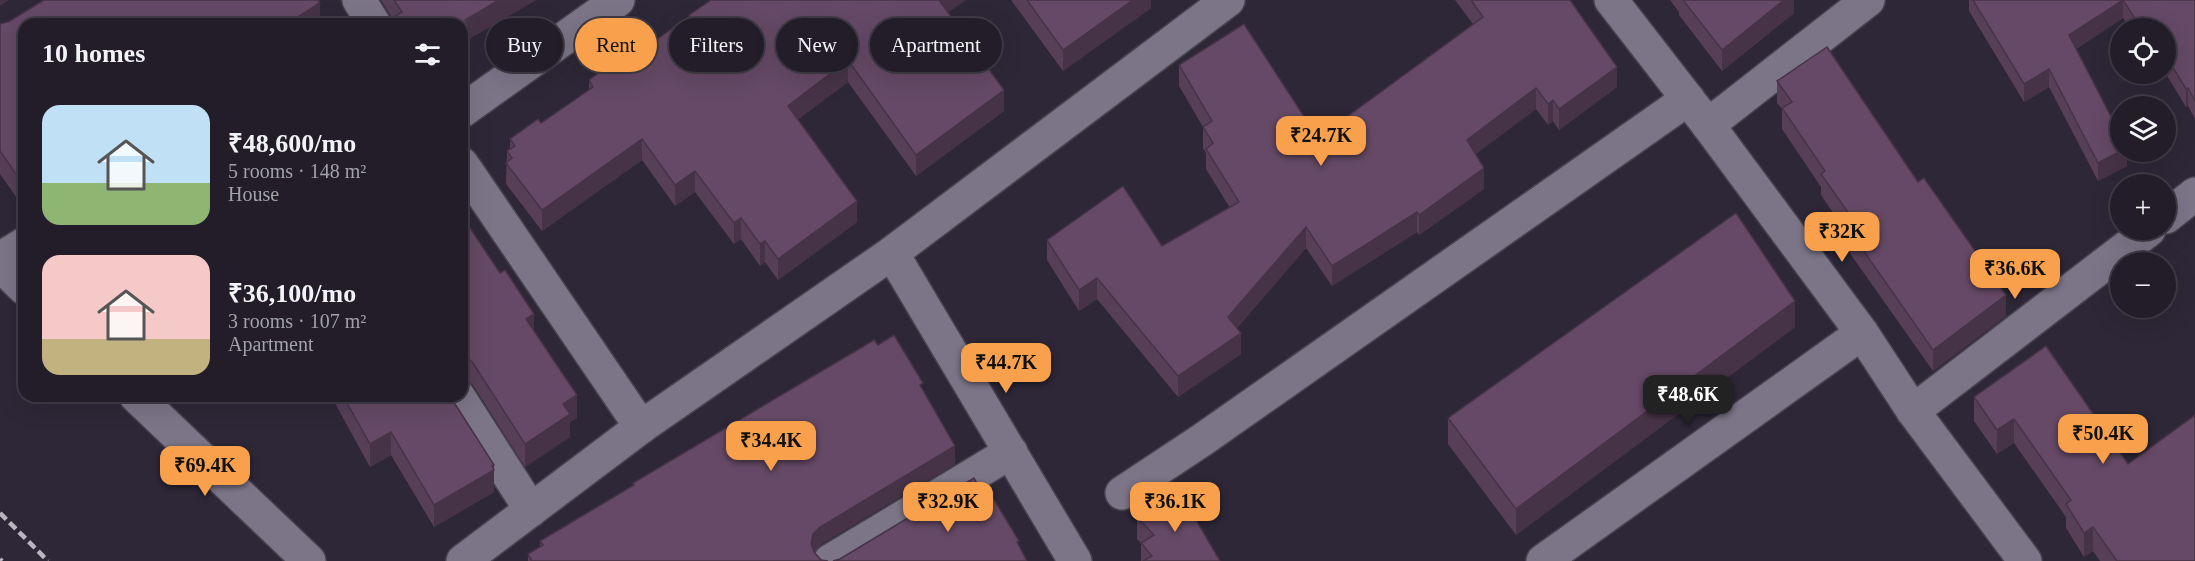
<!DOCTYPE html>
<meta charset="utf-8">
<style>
body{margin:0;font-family:"Times New Roman",serif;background:#2a2631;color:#f1f3f6;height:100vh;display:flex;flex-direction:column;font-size:22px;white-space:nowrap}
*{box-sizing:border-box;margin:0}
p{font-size:20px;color:#a2a2a8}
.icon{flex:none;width:33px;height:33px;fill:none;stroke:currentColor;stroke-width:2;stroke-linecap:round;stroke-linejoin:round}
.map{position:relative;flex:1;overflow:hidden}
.sheet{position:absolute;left:18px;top:18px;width:450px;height:384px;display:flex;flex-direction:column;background:#221d29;border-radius:18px;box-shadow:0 6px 24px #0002,0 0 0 2px #3f3b46}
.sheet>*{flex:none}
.banner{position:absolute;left:486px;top:18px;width:570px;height:54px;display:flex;gap:12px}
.fabs{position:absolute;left:2110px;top:18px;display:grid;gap:12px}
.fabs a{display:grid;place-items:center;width:66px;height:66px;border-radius:50%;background:#221d29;box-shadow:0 6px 24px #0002,0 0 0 2px #3f3b46;font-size:30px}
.price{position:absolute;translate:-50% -51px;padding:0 14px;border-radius:12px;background:#f8a04b;color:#111;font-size:20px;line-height:39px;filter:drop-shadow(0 2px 3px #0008)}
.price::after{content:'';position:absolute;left:50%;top:36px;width:18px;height:14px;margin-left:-9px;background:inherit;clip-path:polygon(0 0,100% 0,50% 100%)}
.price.active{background:#222;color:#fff}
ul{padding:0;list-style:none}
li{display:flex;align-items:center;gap:18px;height:150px;padding:0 24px}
li span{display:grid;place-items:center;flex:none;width:168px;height:120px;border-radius:18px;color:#555}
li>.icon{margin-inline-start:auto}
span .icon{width:72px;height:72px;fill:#fffc;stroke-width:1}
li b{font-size:26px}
h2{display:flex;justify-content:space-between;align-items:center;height:72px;padding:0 24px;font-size:26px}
.chip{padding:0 21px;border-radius:27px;background:#221d29;box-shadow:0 6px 24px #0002,0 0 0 2px #3f3b46;font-size:21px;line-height:54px}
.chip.active{background:#f8a04b;color:#111}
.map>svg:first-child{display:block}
</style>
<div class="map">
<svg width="2195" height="561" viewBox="0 0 2195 561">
<rect width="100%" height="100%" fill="#2d2737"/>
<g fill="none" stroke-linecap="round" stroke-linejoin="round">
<defs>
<g id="minor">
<polyline points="359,0 374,24"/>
<polyline points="1611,0 1708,125 1862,333 1913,411 2025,561"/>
<polyline points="462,111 618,0"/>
<polyline points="1708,125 1868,0"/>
<polyline points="462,164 641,427 892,253 1228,0"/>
<polyline points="2166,217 2195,194"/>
<polyline points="892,253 1075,561"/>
<polyline points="0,259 24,244"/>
<polyline points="0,265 24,288"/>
<polyline points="136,396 309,561"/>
<polyline points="458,396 531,510"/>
<polyline points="1913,411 2149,230"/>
<polyline points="1122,493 1202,440 1688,99"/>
<polyline points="463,561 641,427"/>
<polyline points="830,561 1011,452"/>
<polyline points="1543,561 1862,333"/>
</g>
</defs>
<use href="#minor" stroke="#47424f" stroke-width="36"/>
<use href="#minor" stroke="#7c7588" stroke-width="33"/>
<g stroke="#b9b4c0" stroke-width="4.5" stroke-dasharray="9 4.5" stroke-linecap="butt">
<polyline points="0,513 48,561"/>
<polyline points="0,559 2,561"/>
</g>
</g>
<g fill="#573f58">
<polygon points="44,0 318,0 320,3 320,24 24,24 24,208 0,174 0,24 10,21"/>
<polygon points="381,0 536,0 469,39 469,49 462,53 462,24 394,24 394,21"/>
<polygon points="1011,0 1151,0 1151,8 1063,71"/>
<polygon points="1455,0 1570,0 1617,87 1559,130 1553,121 1548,125 1536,109 1475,154 1484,189 1419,235 1417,232 1332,286 1306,248 1237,328 1241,354 1178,397 1097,299 1079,311 1047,260 1047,240 1162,246 1230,208 1206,169 1206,153 1203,148 1203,127 1179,86 1179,65 1318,138 1473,24"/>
<polygon points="1670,0 1794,0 1794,13 1722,71 1679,15 1679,12"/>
<polygon points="1969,0 2195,0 2195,119 2188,106 2186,107 2166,74 2166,28 2130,28 2123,18 2076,49 2127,152 2127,166 2098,181 2049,87 2024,102 1969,11"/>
<polygon points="948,12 1004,111 916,176 848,82 798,119 857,222 778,280 765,262 760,266 741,239 734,244 695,192 675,206 642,160 542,231 506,184 507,151 510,149 510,139 541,123 589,90 589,80 620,65 689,17 689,15"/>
<polygon points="1777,81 2006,316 1933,371 1849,252 1849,236 1821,195 1821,187 1782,129 1782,109 1777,103"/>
<polygon points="462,216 534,330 577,418 570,422 570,437 525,467 473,385 467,380 462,378"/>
<polygon points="1795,327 1516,535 1448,444 1448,418"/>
<polygon points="878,345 923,391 955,464 820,545 814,552 821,560 828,561 528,561 528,554 540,547 540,541 633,486 633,483"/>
<polygon points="2046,346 2195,561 2100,561 2093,551 2084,557 2066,528 2066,517 2014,443 1997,454 1974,421 1974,397"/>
<polygon points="331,396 450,396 494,487 494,492 434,527 391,455 370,467"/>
<polygon points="1137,517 1220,561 1141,561 1141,543 1137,539"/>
</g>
<g fill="#473347">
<polygon points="0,0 9,0 0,6"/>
<polygon points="499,0 536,0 469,39 469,49 462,53 462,31 465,20"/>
<polygon points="938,0 966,0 938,20"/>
<polygon points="1133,0 1151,0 1151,8 1063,71 1063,50"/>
<polygon points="1784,0 1794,0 1794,13 1722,71 1722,50"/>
<polygon points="2123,0 2123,18 2069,53 2069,35"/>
<polygon points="320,3 320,24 296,24 296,18"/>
<polygon points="848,60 848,82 788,127 788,106"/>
<polygon points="1617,67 1617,87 1559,130 1559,109"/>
<polygon points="2049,69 2049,87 2024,102 2024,84"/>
<polygon points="1536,88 1536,109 1467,161 1467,140"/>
<polygon points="2188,88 2188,106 2186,107 2186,89"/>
<polygon points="1004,90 1004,111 916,176 916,155"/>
<polygon points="1553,100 1553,121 1548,125 1548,104"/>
<polygon points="642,139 642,160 542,231 542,210"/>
<polygon points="2121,151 2127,152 2127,166 2098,181 2098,163"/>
<polygon points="1484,168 1484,189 1419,235 1419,215"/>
<polygon points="695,171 695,192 675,206 675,185"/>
<polygon points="857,201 857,222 778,280 778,259"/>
<polygon points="1417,212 1417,232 1332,286 1332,266"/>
<polygon points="741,218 741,239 734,244 734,223"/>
<polygon points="1306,227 1306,248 1228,338 1228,317"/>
<polygon points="765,241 765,262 760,266 760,244"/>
<polygon points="1097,278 1097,299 1079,311 1079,290"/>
<polygon points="2006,295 2006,316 1933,371 1933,350"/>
<polygon points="1795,301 1795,327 1516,535 1516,509"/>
<polygon points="534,314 534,336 526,319"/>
<polygon points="1241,333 1241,354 1178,397 1178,376"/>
<polygon points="577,395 577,418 570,422 570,437 525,467 525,444 563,404"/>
<polygon points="304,396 313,396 304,401"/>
<polygon points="2014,419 2014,443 1997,454 1997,430"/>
<polygon points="391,432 391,455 370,467 370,444"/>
<polygon points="955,446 955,464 820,545 813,552 811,544 813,534 820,527"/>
<polygon points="494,465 494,492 434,527 434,505"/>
<polygon points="2093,527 2093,551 2084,557 2084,533"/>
</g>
<g fill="#654966" stroke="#473347" stroke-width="1.5">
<polygon points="44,0 318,0 320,3 296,18 299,24 24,24 24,186 0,151 0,24 10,21"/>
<polygon points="394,0 499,0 465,20 469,27 462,31 462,24 399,24 394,17 402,12"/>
<polygon points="711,0 939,0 1004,90 916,155 848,60 788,106 857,201 778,259 765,241 760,244 741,218 734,223 695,171 675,185 642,139 542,210 506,163 512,158 507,151 515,146 510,139 538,119 541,123 593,87 589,80 617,60 620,65 690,16 689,15"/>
<polygon points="1027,0 1133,0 1063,50"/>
<polygon points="1471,0 1570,0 1617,67 1559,109 1553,100 1548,104 1536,88 1467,140 1484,168 1419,215 1417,212 1332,266 1306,227 1228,317 1241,333 1178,376 1097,278 1079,290 1047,240 1123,186 1162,246 1239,202 1206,149 1213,143 1203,127 1212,121 1179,65 1244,24 1318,138 1483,17"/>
<polygon points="1683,0 1784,0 1722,50"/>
<polygon points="1973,0 2195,0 2195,101 2188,88 2186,89 2166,56 2166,28 2141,28 2123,0 2069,35 2121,136 2121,151 2098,163 2049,69 2024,84"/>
<polygon points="1827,47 1918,182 1924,178 2006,295 1933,350 1849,230 1857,225 1821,174 1825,171 1782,108 1792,102 1777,81"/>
<polygon points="1736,213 1795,301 1516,509 1448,418"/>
<polygon points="462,216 500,273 505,270 534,314 526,319 577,395 563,404 570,414 525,444 473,363 467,357 462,356"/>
<polygon points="894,335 923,383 920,385 955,446 820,527 813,534 811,544 814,552 821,560 828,561 532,561 528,554 543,545 540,541 634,485 633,483 874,340 878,345"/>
<polygon points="2046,346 2128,464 2195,415 2195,561 2117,561 2093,527 2084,533 2066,504 2071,500 2014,419 1997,430 1974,397"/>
<polygon points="343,396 450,396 494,465 492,466 494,470 434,505 391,432 370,444"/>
<polygon points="974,478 984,496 990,493 1019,541 1017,542 1027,561 833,561 840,559"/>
<polygon points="1178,489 1220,561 1143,561 1152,556 1141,543 1154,535 1137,517"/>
</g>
</svg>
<div class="fabs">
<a><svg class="icon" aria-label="locate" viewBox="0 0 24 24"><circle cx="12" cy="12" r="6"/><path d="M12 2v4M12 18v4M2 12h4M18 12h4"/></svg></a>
<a><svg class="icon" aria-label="layers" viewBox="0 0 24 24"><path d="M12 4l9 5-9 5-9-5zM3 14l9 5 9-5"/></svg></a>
<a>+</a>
<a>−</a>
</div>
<b class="price" style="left:1321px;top:167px">₹24.7K</b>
<b class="price" style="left:1842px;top:263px">₹32K</b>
<b class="price" style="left:2015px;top:300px">₹36.6K</b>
<b class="price" style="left:1006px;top:394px">₹44.7K</b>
<b class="price active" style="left:1688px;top:426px">₹48.6K</b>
<b class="price" style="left:2103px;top:465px">₹50.4K</b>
<b class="price" style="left:771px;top:472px">₹34.4K</b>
<b class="price" style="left:205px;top:497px">₹69.4K</b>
<b class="price" style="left:948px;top:533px">₹32.9K</b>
<b class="price" style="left:1175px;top:533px">₹36.1K</b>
<div class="banner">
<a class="chip">Buy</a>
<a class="chip active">Rent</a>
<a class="chip">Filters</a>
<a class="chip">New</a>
<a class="chip">Apartment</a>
</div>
<section class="sheet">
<h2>10 homes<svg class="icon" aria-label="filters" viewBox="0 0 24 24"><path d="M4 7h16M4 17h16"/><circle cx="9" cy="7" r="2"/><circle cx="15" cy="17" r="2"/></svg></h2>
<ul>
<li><span style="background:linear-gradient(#bfe0f5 65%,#8fb573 0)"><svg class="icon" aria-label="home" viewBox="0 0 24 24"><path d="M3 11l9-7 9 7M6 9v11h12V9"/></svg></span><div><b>₹48,600/mo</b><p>5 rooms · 148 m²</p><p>House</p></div></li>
<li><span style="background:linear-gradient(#f6c9c9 70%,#c2b280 0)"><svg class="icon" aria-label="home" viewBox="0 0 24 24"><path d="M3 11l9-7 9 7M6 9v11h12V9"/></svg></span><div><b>₹36,100/mo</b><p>3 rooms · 107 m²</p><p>Apartment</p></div></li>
</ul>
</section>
</div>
